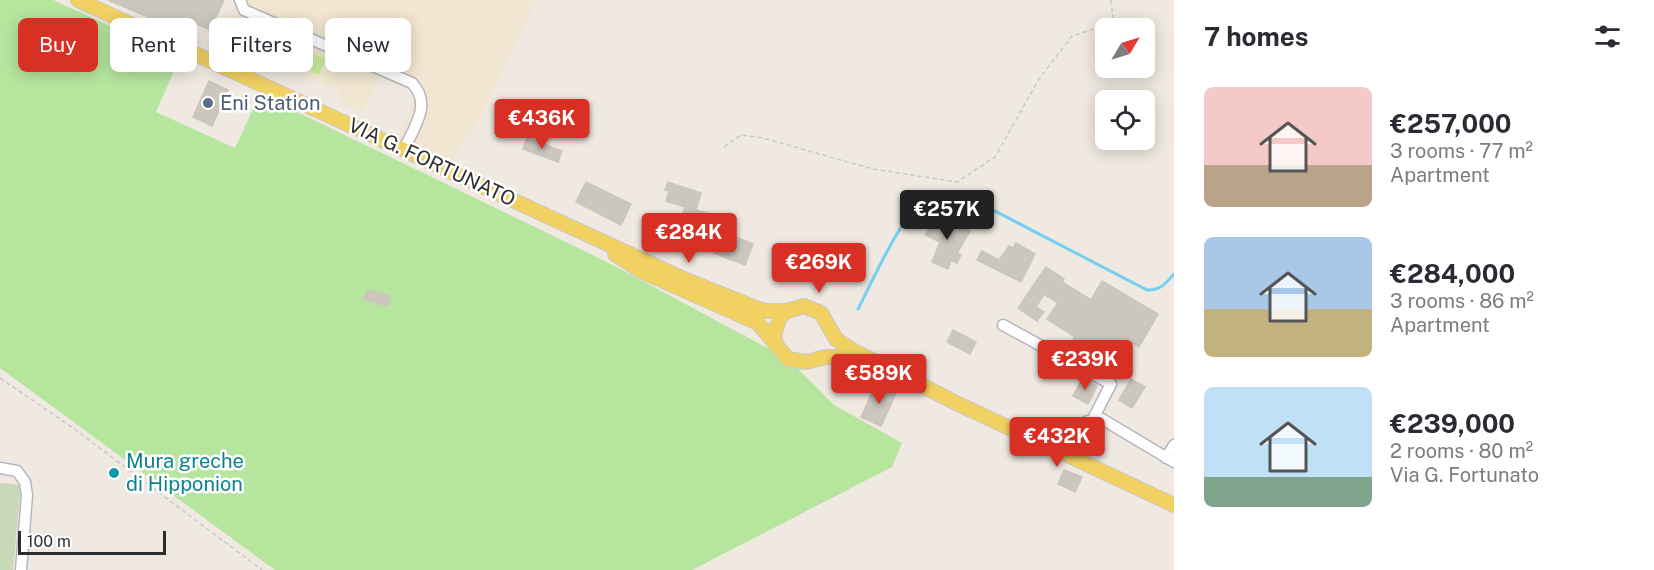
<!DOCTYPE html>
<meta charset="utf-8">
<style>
body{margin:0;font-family:"Public Sans",sans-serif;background:#f7f7f7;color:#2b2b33;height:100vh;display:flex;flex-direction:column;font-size:22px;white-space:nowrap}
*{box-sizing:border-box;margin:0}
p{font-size:20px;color:#7c7c81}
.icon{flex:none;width:33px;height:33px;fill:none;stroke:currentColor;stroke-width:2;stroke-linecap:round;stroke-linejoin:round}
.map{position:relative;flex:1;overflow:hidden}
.drawer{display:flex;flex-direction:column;background:#fff;width:480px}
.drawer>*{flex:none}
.hud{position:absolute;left:18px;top:18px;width:570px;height:54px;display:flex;gap:12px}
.needle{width:39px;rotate:52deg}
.tools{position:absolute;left:1095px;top:18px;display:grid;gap:12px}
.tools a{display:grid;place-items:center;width:60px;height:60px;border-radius:9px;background:#fff;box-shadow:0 3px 15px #0003;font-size:30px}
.scale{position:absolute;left:18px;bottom:15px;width:148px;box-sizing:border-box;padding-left:6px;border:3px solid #2e2e2e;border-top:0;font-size:16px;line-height:21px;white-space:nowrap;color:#2e2e2e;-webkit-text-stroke:4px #fff;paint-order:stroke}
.price{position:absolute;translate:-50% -51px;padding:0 14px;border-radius:6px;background:#d93025;color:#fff;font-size:20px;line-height:39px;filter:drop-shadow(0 2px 3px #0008)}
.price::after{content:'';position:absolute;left:50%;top:36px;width:18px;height:14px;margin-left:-9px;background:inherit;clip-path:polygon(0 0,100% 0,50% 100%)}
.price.current{background:#222;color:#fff}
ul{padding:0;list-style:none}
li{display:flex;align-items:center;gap:18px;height:150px;padding:0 30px}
li span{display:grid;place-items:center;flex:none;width:168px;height:120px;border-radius:9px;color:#555}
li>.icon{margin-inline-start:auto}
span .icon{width:72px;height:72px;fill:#fffc;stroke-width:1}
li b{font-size:26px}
h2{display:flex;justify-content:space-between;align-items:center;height:72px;padding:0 30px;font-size:26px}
.tag{padding:0 21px;border-radius:9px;background:#fff;box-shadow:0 3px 15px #0003;font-size:21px;line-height:54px}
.tag.current{background:#d93025;color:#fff}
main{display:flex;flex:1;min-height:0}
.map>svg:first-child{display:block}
</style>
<main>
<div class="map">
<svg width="1174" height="570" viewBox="0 0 1174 570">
<rect width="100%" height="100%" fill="#efe9e1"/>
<polygon fill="#f0e6d1" points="236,0 536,0 481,116 452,162 397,136 415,99 409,91 381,77 363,113 338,102 340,92 225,40"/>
<polygon fill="#b6e59e" points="0,0 53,0 180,57 156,112 235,148 260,94 609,263 788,359 834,405 902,443 892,467 692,570 275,570 0,368"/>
<polygon fill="#c8d9b8" points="0,483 21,485 13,570 0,570"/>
<g fill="#c9ec9a">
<polygon points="247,26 278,40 272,53 241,40"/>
<polygon points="294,46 326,59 319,75 288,62"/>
</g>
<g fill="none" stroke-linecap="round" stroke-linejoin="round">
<path stroke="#75cff0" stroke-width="3" d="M858,309C871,284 906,205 929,196C941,191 953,194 966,196L1147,290C1160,291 1166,283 1174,274"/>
</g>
<g fill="#cbc7bf" stroke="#cbc5ba" stroke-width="1.5">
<polygon points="108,0 224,0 210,30 183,18 179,30"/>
<polygon points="209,81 228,90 212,126 193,117"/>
<polygon points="527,138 562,151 558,162 523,149"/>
<polygon points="586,182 631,204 621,225 576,202"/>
<polygon points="668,182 701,193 696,210 732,220 728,234 753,244 745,265 714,253 715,251 680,240 687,218 682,216 685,207 666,201 669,191 665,190"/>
<polygon points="939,215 970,231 957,253 961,255 957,263 951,260 948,269 932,262 940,242 925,235"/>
<polygon points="1016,243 1035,254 1021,282 977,260 982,251 999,260 1009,246 1013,248"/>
<polygon points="1046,267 1064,279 1062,282 1091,300 1102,281 1158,314 1139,347 1133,343 1116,372 1099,362 1102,358 1072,341 1075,337 1047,319 1058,303 1044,294 1036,307 1044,312 1037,321 1018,308"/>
<polygon points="367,290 390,296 388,306 364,300"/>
<polygon points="953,330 976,342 970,354 947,342"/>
<polygon points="1083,378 1097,386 1088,404 1073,396"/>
<polygon points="1131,379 1145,387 1132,408 1119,400"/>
<polygon points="876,384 896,393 881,426 861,417"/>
<polygon points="1064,470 1082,477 1075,492 1058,484"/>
</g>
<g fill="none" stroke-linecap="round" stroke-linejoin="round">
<defs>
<g id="minor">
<path d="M240,0L244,10L412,83C432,104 415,126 404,149"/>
<polyline points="1003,325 1111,384 1093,419"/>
<path d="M1053,449C1066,433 1080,419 1102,419L1174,462"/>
<polyline points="1166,458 1174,445"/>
<polyline points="0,468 17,471 25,482 27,495 21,570"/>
</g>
<g id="major">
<polyline points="78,0 686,280 764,311 787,311"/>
<polyline points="615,254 641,271 758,323 788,359 806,362 826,357 838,357 903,384"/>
<polyline points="776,344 774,335 780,317 787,311 804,306 821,313 836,339 850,349 954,402 1174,505"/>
</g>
</defs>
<use href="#minor" stroke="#b4b7c1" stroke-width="13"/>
<use href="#major" stroke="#c9c9c9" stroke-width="16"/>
<g stroke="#c9c9c9" stroke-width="1.5" stroke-dasharray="4.5 3" stroke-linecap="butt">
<polyline points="1111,0 1114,28"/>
<polyline points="724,147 741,135 763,138 873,169 957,182 995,157 1039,79 1072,36 1094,29 1106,31"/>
<polyline points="0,378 73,428 262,570"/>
</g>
<use href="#minor" stroke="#fff" stroke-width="10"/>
<use href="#major" stroke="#f2d163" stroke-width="14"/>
</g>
<circle fill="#5c6f8a" stroke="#fff" stroke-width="2" cx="208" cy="103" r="6"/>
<circle fill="#0f9aa8" stroke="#fff" stroke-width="2" cx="114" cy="473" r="6"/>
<g text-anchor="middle" stroke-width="5" stroke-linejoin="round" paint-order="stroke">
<g font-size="20" fill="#4e5e75" stroke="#fff" text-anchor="start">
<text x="220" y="110">Eni Station</text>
</g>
<g font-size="20" fill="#2e2e2e" stroke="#fff">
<text transform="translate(432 162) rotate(25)" y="7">VIA G. FORTUNATO</text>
</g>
<g font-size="20" fill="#0d838f" stroke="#fff" text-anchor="start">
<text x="126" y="468">Mura greche<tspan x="126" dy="23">di Hipponion</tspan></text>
</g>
</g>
</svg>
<div class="tools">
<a><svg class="needle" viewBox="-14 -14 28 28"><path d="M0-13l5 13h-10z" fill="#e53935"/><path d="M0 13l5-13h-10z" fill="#7c7c81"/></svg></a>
<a><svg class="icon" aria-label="locate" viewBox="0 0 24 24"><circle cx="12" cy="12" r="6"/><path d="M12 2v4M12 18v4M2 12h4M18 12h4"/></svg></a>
</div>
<div class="scale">100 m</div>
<b class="price" style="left:542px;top:150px">€436K</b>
<b class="price current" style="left:947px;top:241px">€257K</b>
<b class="price" style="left:689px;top:264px">€284K</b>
<b class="price" style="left:819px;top:294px">€269K</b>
<b class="price" style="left:1085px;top:391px">€239K</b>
<b class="price" style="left:879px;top:405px">€589K</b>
<b class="price" style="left:1057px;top:468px">€432K</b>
<div class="hud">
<a class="tag current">Buy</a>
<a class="tag">Rent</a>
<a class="tag">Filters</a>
<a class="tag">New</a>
</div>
</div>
<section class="drawer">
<h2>7 homes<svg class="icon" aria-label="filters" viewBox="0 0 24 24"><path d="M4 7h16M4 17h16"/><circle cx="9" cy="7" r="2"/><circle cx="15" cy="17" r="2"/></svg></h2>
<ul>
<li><span style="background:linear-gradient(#f6c9c9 65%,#b9a48a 0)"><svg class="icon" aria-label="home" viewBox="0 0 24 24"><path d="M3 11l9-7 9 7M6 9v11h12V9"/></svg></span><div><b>€257,000</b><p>3 rooms · 77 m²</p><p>Apartment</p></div></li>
<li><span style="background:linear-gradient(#a9c7e8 60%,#c2b280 0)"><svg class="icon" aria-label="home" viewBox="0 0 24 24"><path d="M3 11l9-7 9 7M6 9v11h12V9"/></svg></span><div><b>€284,000</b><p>3 rooms · 86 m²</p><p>Apartment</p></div></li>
<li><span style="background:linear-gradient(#bfe0f5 75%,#7fa58c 0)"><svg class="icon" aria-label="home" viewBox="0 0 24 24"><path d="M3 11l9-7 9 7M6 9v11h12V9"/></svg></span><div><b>€239,000</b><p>2 rooms · 80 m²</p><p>Via G. Fortunato</p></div></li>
</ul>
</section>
</main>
